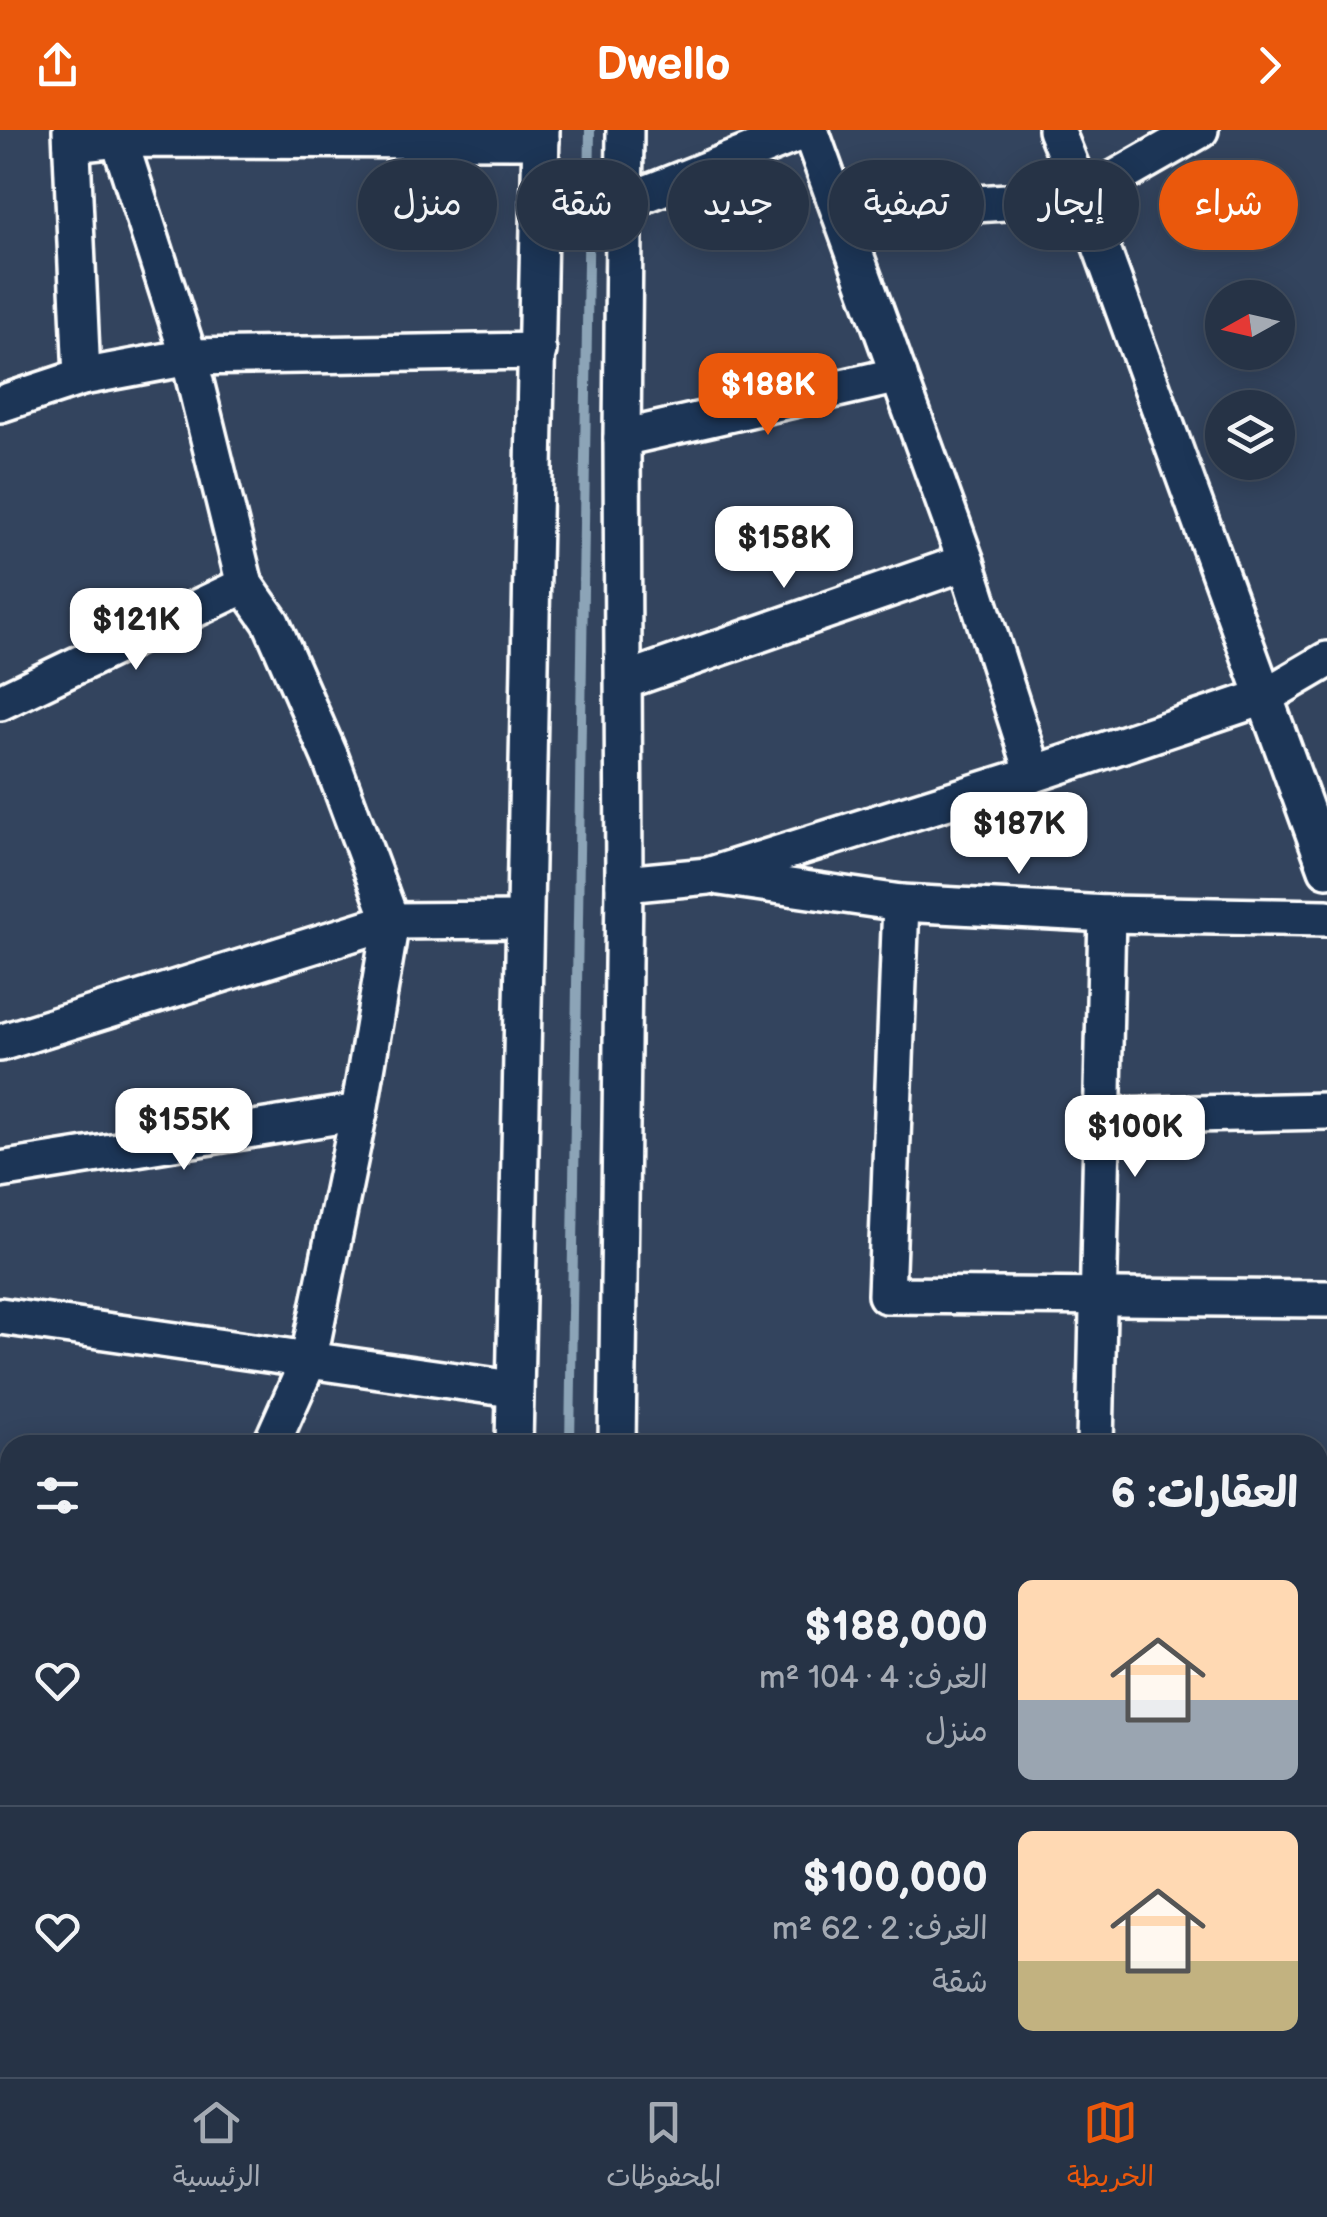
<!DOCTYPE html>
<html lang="ar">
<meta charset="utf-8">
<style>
body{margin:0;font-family:"Balsamiq Sans","Playpen Sans Arabic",sans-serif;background:#323f51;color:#f1f3f6;direction:rtl;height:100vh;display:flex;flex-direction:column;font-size:38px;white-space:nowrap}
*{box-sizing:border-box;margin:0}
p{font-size:32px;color:#a4aab3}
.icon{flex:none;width:55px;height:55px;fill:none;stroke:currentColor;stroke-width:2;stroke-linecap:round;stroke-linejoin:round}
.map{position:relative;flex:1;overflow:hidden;direction:ltr}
.drawer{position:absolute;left:0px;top:1305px;width:1328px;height:642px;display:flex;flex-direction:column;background:#263346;border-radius:30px 30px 0 0;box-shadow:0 5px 25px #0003,0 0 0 2px #424e5f;direction:rtl}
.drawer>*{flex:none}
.guide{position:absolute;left:30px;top:30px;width:1268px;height:90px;direction:rtl;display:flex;gap:20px}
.needle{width:65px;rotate:262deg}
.controls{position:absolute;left:1205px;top:150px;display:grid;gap:20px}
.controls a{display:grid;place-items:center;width:90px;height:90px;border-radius:50%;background:#263346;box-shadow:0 5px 25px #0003,0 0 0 2px #424e5f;font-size:50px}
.price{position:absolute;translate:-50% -85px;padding:0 22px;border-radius:20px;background:#fff;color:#222;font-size:32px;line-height:65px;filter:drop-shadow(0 2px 5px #0008)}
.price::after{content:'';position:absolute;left:50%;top:60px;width:30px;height:22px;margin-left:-15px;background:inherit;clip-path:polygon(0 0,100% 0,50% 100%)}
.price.active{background:#ea580c;color:#fff}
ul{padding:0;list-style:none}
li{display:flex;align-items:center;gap:30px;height:250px;padding:0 30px}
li+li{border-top:2px solid #424e5f}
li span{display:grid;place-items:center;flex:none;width:280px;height:200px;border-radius:15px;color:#555}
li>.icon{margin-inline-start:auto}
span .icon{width:120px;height:120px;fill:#fffc;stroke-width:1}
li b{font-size:42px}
h2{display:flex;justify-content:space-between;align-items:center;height:120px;padding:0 30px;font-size:42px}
.chip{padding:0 35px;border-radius:45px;background:#263346;box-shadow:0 5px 25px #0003,0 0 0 2px #424e5f;font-size:35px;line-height:90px}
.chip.active{background:#ea580c;color:#fff}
header{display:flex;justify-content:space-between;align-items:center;height:130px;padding:0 30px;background:#ea580c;color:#fff;font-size:45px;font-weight:700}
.tabs{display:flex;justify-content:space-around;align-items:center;height:140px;border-top:2px solid #424e5f;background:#263346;font-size:28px;color:#a4aab3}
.tabs a{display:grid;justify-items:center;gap:5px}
.tabs .active{color:#ea580c}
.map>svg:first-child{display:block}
</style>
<header><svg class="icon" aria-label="forward" viewBox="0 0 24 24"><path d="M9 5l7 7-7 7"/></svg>Dwello<svg class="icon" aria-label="share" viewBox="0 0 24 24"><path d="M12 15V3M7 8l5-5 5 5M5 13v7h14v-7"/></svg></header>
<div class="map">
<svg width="1327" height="1947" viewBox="0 0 1327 1947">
<rect width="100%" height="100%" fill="#33445e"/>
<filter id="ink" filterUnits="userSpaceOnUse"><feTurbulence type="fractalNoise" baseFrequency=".01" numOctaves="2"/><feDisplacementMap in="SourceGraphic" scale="20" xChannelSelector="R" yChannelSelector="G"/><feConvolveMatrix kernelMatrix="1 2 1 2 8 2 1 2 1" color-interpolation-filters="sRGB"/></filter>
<g filter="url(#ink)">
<polygon fill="#424e63" points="1327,1702 1327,1947 1057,1947 1068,1938 1318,1938 1318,1710"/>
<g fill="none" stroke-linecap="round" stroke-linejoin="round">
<g stroke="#8ca4b7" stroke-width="10">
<polyline points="570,1315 590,0"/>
<polyline points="581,1938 581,1947"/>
</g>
<defs>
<g id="minor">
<polyline points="71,0 82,247"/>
<polyline points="116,0 189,227 245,455 271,492 330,627 391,791 359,982 308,1232 271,1315"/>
<polyline points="810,0 966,432 1034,644"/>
<polyline points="1056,0 1083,67 1200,0"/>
<polyline points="72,14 119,9 541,10"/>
<polyline points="623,73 806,0"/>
<polyline points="840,83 1083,67 1327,739"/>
<polyline points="0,274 82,247 189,227 538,221"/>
<polyline points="622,308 899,245"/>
<polyline points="624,551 966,432"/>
<polyline points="0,572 245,455"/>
<polyline points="720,747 901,773 1107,784 1327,788"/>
<polyline points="624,754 708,746 1034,644 1264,567 1327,530"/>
<polyline points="901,773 886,1165 1327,1169"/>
<polyline points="0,913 391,791 523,790"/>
<polyline points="1105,986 1327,981"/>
<polyline points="0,1040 359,982"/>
<polyline points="0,1186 512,1259"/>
<polyline points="514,1315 541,0"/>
<polyline points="617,1315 624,754 622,308 625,0"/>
<polyline points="1095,1315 1107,784"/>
<polyline points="0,1509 10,1509"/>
<polyline points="1318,1509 1327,1509"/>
<polyline points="1318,1689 1327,1680"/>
<polyline points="629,1938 629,1947"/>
<polyline points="529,1947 529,1938"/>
<polyline points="1041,1947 1051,1938"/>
</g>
</defs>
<use href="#minor" stroke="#fff" stroke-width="42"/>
<use href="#minor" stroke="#1d3557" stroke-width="35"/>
</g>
</g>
</svg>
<div class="controls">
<a><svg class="needle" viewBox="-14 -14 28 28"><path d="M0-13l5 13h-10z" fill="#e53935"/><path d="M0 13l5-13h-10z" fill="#a4aab3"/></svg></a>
<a><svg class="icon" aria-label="layers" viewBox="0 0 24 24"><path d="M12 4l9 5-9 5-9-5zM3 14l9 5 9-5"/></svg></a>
</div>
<b class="price active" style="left:768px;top:308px">$188K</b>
<b class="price" style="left:784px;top:461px">$158K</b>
<b class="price" style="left:136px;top:543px">$121K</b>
<b class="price" style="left:1019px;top:747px">$187K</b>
<b class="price" style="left:184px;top:1043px">$155K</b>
<b class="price" style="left:1135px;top:1050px">$100K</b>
<div class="guide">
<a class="chip active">شراء</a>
<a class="chip">إيجار</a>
<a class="chip">تصفية</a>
<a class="chip">جديد</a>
<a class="chip">شقة</a>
<a class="chip">منزل</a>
</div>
<section class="drawer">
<h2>العقارات: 6<svg class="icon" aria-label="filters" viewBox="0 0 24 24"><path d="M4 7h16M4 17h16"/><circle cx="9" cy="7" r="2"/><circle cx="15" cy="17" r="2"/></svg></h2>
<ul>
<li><span style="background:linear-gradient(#ffd9b3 60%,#9aa5b1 0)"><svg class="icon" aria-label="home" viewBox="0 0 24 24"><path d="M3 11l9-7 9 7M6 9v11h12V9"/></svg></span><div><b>$188,000</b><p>الغرف: 4 · 104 m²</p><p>منزل</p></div><svg class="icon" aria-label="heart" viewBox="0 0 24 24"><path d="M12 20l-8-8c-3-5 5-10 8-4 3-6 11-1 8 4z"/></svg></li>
<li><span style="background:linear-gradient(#ffd9b3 65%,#c2b280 0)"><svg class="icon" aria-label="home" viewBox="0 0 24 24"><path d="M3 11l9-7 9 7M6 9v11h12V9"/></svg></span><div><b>$100,000</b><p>الغرف: 2 · 62 m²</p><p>شقة</p></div><svg class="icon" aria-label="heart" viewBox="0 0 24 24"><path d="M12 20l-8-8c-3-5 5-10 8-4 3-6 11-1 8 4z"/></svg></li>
</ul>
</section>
</div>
<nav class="tabs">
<a class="active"><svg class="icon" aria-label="map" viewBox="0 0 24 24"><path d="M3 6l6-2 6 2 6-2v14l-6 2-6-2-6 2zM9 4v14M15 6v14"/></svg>الخريطة</a>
<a><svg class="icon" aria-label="saved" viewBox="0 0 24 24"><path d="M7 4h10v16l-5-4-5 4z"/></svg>المحفوظات</a>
<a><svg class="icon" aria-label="home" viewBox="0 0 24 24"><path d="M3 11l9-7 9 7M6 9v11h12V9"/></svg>الرئيسية</a>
</nav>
